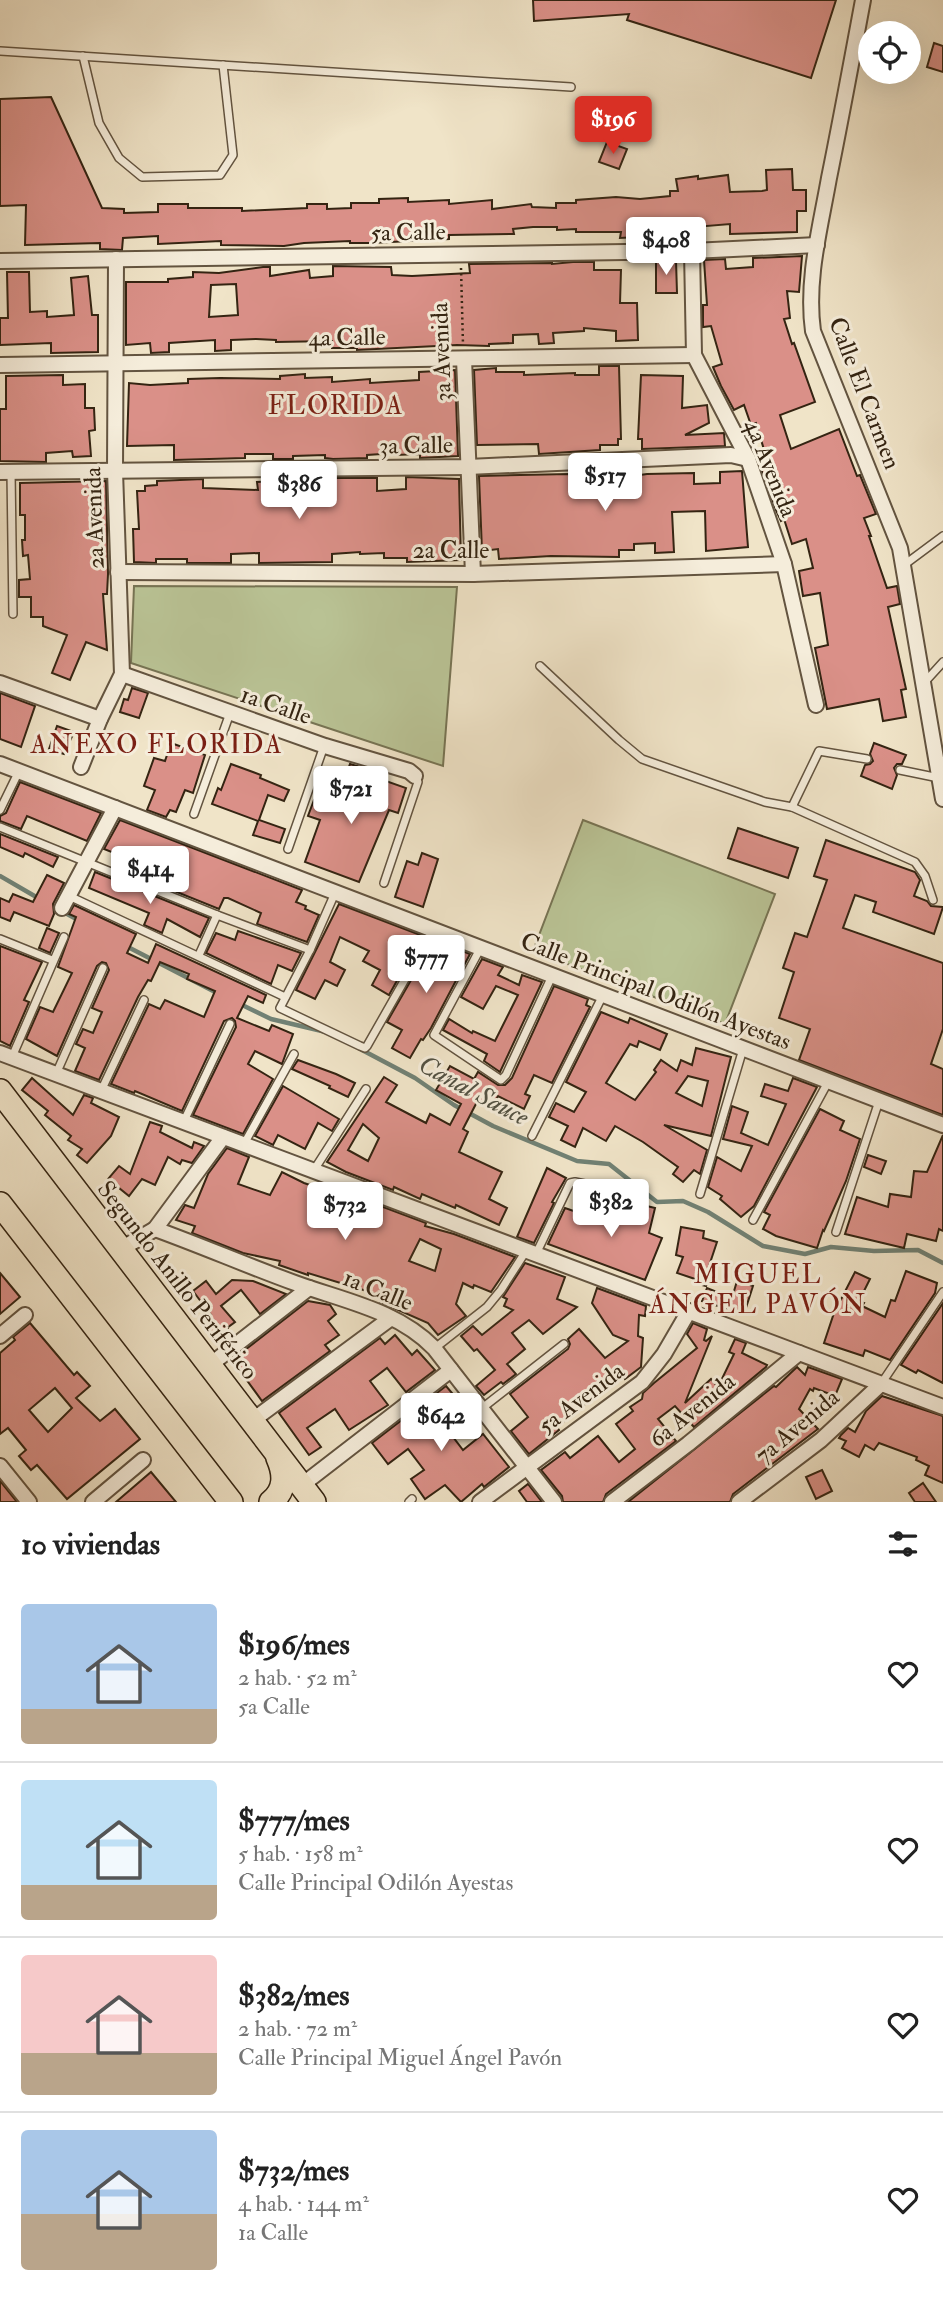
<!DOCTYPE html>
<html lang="es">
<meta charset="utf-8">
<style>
body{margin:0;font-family:"IM FELL Double Pica",serif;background:#f6f6f6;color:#222;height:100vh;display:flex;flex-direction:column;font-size:26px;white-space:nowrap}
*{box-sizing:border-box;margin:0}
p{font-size:23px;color:#767676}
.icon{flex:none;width:38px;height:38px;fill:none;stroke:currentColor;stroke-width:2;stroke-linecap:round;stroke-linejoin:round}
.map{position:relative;height:1502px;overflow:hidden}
.drawer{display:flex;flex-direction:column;background:#fff;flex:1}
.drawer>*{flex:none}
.buttons{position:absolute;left:858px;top:21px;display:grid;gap:14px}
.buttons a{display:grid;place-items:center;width:63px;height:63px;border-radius:50%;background:#fff;box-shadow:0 7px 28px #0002;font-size:35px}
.price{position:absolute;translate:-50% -60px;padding:0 16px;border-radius:7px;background:#fff;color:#222;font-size:23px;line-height:46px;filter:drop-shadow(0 2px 4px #0008)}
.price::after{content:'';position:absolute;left:50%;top:42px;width:21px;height:16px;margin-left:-10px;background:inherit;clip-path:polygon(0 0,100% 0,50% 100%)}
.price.current{background:#d93025;color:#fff}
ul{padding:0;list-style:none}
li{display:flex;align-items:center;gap:21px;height:175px;padding:0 21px}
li+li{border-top:2px solid #e0e0e0}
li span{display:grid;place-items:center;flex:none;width:196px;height:140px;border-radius:7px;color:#555}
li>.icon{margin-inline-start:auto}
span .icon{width:84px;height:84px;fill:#fffc;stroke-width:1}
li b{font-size:30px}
h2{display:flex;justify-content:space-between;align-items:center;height:84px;padding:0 21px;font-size:30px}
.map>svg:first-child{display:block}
</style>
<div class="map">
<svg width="943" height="1502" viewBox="0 0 943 1502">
<rect width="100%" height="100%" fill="#f0e4c8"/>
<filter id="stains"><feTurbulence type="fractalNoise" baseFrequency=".00286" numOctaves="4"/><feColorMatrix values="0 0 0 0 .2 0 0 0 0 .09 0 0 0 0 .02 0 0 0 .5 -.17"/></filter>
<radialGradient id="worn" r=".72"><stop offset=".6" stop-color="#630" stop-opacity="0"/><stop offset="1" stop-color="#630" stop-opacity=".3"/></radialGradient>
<g fill="#bac496" stroke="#777454" stroke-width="2">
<polygon points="134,586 457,587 443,766 131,663"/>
<polygon points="583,820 775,894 725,1024 533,951"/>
</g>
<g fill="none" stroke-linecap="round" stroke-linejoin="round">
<g stroke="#718174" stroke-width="4.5">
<polyline points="0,876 38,898"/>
<polyline points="49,904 78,920"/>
<polyline points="126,946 217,993"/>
<polyline points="238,1003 271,1019 326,1032"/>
<polyline points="362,1050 415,1078 454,1105 493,1126 577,1161 609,1164 657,1202 683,1201 708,1212 763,1246 805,1254 831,1247 874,1251 918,1250 943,1263"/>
</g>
</g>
<g fill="#da9088" stroke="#342412" stroke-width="2" fill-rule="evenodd">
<polygon points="533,0 836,0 811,78 627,20 629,14 534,21"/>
<polygon points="934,43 943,46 943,72 927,67"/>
<polygon points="51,97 102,208 124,209 124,213 158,212 158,204 188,204 188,208 242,208 242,211 307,208 307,204 327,204 327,209 351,208 351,203 379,203 379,199 408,198 408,202 449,200 449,204 492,200 492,209 531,204 532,207 556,208 556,203 576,203 576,200 616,197 640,199 670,196 670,191 678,191 676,179 698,176 698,179 728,175 730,192 762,191 767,190 766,170 792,169 793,190 806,190 806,211 797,211 797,232 730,234 730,224 695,227 695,222 637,230 637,237 620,238 621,232 576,232 576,229 557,230 557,227 533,227 513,229 514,234 449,235 449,239 371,243 350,243 350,241 304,243 284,246 221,245 221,241 158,244 158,236 123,238 122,250 100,249 100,243 25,245 26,205 0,206 0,99"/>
<polygon points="607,142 627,149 619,169 599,162"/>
<polygon points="802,256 799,292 787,291 790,318 784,319 792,344 794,343 815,402 780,415 791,449 839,429 857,476 860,475 876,514 864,518 871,536 869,536 887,588 897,586 900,604 888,607 906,689 901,690 906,717 883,721 879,699 827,709 815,648 828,645 820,593 803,596 799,571 813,568 806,539 792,544 784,519 781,521 776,510 760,466 768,463 756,423 751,425 744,405 734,410 721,386 713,367 722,364 711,326 703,327 703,305 707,305 704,260 725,259 726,269 753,267 753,258"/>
<polygon points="656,261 676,261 677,293 656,293"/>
<path d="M573,262H594V270H621L620,303H637L638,340L616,341V331L584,328V331L553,333L554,343L539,344L538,334L513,335V343L489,344V346L457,345L357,350V348H332V341L276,342V340L256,339L231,340V350L215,351V340L169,343V352L151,353L150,343L126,345V282H168V279L193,277V272L219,273L263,267H270V276L309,270L310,278L333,276V266L391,267L392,275L412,276L470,273L469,264L552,263V264ZM236,284L238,315L209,317L211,285Z"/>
<polygon points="7,272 29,272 30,312 47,311 47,317 74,315 71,278 88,276 92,315 98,315 98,352 51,353 51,343 0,345 0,318 8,318"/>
<polygon points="599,366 619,366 621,439 618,439 618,445 600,445 600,450 539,454 538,444 477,445 474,370 496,368 496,372 524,372 524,375 575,373 575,375 599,375"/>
<polygon points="455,370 458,456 420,458 420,454 396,455 396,453 367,455 367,458 333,459 325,458 325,455 293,456 293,459 273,459 273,454 245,454 245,458 174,460 174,445 127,446 129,383 150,385 188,383 188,379 220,378 280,379 280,376 305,374 305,378 332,377 332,382 370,379 370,383 419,380 419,372"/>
<polygon points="63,375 63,385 85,384 85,408 94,408 95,430 89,431 91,456 73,457 72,451 46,453 46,462 0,461 0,409 6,409 6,376"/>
<polygon points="641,375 683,376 682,408 707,405 709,423 685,435 724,433 725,446 642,449 642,439 638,439"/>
<polygon points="742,471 748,547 706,551 705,511 672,512 674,552 655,553 655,543 634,544 634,550 619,550 619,557 551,556 499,559 498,549 482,551 479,476 569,474 569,476 597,475 597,481 647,474 694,473 694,484 720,483 720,472"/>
<polygon points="406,477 459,479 461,560 407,562 407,558 384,558 384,553 360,554 360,552 332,554 332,562 259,563 259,553 231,554 231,563 187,563 187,559 156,559 156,563 134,562 133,529 139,529 137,491 145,491 145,486 157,485 157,481 203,479 203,488 258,490 257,482 277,481 277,485 334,478 377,478 377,491 406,489"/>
<polygon points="106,481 108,574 107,594 103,594 107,650 86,642 70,680 52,673 67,635 43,626 43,617 31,617 31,597 19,597 19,580 30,579 28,555 23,556 22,540 25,540 25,515 20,515 20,483"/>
<polygon points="132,688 148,693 139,718 120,712 124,699 128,700"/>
<polygon points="0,693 35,706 21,747 0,739"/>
<polygon points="57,726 74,732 64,754 49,749"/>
<polygon points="171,743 205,755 193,793 185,790 176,812 170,810 166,817 147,810 155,790 144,786 154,758 165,761"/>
<polygon points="874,743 906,755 902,764 897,764 894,768 897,775 892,789 861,776 865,765 870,764 873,761 870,754"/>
<polygon points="231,764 261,775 260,778 289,790 284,801 268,795 259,820 285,829 280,843 253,835 258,821 212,804 218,788 221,790"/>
<polygon points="350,764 367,769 357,796 378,805 386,781 406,788 398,813 389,810 359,882 305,862 320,820 308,816 314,800 334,808"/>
<polygon points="20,782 101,813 87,841 27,816 21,829 0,821 0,816 6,813"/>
<polygon points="120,820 302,890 296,902 306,906 305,909 319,915 307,942 257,924 261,913 228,898 224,898 219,909 117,868 122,856 104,849"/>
<polygon points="738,828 798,848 788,878 728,858"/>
<polygon points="0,834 58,857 53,867 25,853 23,857 0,847"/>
<polygon points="826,840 915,872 920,880 914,896 927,901 931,906 943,907 934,934 873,912 876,902 855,895 843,928 943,963 943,1029 931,1064 943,1069 943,1115 799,1060 810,1029 779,1018 794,972 783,968 795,933 807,937 827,880 814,876"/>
<polygon points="422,853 438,859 423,907 395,897 407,861 418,865"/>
<polygon points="95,872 209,918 200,937 167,919 162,933 144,925 149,913 89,888"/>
<polygon points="47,875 64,883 53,904 54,914 49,926 14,912 10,921 0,917 0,898 9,902 13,894 33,902"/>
<polygon points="339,904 423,936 417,946 406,940 389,971 399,977 389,995 372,985 380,970 363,961 369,951 340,937 330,962 345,970 337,986 325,980 315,999 296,990"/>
<polygon points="74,905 136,934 127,953 148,963 156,944 266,995 263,1003 248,996 237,1018 269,1031 272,1025 293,1034 282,1064 255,1051 248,1064 273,1079 243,1134 193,1115 236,1027 235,1021 232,1018 224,1021 182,1111 135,1091 134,1093 111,1084 149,1004 160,1009 165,1000 204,1017 215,991 187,979 189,974 160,962 151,981 148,980 138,997 99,1080 75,1071 85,1048 76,1044 83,1029 93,1033 102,1012 92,1008 109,970 106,963 102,962 97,966 57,1056 26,1039 40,1007 53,1012 72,973 58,967 76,917 69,914"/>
<polygon points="47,928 59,933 50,953 39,948"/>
<polygon points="238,931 301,953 292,971 278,965 271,984 206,953 216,933 235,940"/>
<polygon points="434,940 470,954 431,1028 423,1040 421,1039 410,1058 392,1048 402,1030 387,1022"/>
<polygon points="0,946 42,962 24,1000 29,1002 10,1046 0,1041"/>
<polygon points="482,959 503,967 498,975 519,985 522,975 542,982 500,1072 484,1061 487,1054 443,1030 449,1019 472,1033 473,1031 495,1041 518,995 496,986 483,1009 461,997"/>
<path d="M554,986L588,999L586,1005L590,1007L552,1083L534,1075L525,1094L530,1096L524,1109L498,1096L492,1108L478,1100L463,1129L468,1132L459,1152L502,1172L489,1199L507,1208L499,1225L456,1205L455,1208L422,1194L420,1199L394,1187L393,1190L346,1172L327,1162L384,1077L397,1085L386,1102L426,1123L430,1114L450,1125L461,1104L436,1090L450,1066L474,1079L478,1072L498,1085H505L512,1078ZM363,1124L379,1138L368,1161L348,1150Z"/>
<path d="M601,1012L628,1023L630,1018L667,1034L660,1050L639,1041L637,1047L630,1044L606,1083L635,1100L656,1072L654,1070L661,1060L677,1071L681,1060L692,1065L696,1048L731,1057L711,1136L664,1125L707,1150L700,1174L694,1170L683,1182L673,1174L678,1167L643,1142L615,1126L606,1141L583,1128L575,1147L561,1140L568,1126L549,1117L556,1103L574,1112L586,1092L566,1082ZM688,1076L708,1081L702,1106L676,1093Z"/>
<polygon points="298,1060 336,1074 355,1083 348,1097 329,1088 330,1086 292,1069"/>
<polygon points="32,1078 73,1115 84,1095 93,1098 91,1103 119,1117 111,1136 87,1163 77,1155 82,1149 68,1140 71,1136 45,1115 48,1111 22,1090"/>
<polygon points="793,1078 817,1087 754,1206 741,1217 720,1199 722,1196 708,1187 717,1157 741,1171 752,1146 723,1139 732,1106 748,1112 741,1133 768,1145 786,1104 761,1096 765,1084 788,1091"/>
<polygon points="283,1086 339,1119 332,1131 318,1123 305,1149 278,1135 273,1145 255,1136"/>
<polygon points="820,1109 844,1121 840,1130 860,1139 846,1181 824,1231 823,1230 817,1248 776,1236 763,1229 770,1215 764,1212"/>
<polygon points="150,1122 162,1126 160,1132 192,1148 194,1142 204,1146 192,1163 182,1160 180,1164 168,1157 155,1185 142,1179 129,1196 108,1179 119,1166 130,1174"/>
<polygon points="943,1135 943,1231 939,1229 936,1241 907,1234 904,1248 845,1234 857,1197 888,1207 890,1194 911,1197 914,1171 927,1172"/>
<path d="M227,1148L249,1157L238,1184L270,1195L282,1172L304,1183L342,1196L343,1192L426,1223L425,1226L454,1234L515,1257L491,1292L474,1285L473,1288L463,1283L456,1304L466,1316L438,1335L428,1323L380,1302L382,1297L370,1292L308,1273V1275L279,1265L280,1261L243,1253L192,1233L195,1226L176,1220L185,1205L194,1208L208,1174ZM420,1239L441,1249L435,1271L409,1261Z"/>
<polygon points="868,1155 886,1161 881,1174 864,1167"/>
<polygon points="547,1168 566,1178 552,1202 554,1203 534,1243 517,1237"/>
<polygon points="626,1201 655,1208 649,1233 662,1238 645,1280 548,1244 565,1208 617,1226 619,1219 627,1222"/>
<polygon points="681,1227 704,1231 703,1238 717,1242 706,1275 709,1276 706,1286 694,1283 695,1279 677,1273 683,1257 676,1255"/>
<polygon points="525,1263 565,1277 557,1299 577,1307 543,1334 529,1320 512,1333 525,1349 507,1364 516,1374 503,1384 501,1382 484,1395 476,1386 495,1370 477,1349 474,1351 461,1336 473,1326 482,1335 513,1310 504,1306 507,1299 503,1297"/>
<polygon points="906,1271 937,1283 935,1293 890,1360 865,1350 863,1356 824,1343 834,1313 855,1272 870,1279 859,1301 864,1303 862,1306 885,1317 891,1300 895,1301"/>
<polygon points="0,1273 20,1297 0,1314"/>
<polygon points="232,1280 253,1281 286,1294 260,1314 241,1290 221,1306 235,1322 227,1328 233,1335 221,1344 203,1323 211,1315 193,1291 206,1281 216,1294"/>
<polygon points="737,1281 753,1286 744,1314 702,1301 707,1288 732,1298"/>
<polygon points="597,1288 646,1306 645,1316 639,1315 638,1336 643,1338 641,1367 625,1379 623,1375 576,1411 557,1427 559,1430 529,1454 511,1431 528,1417 510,1394 568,1349 570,1344 568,1339 579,1329 605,1358 628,1341 613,1335 592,1303"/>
<polygon points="308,1301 330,1305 336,1314 328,1321 339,1335 325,1345 330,1351 262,1401 232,1360"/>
<polygon points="943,1303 943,1383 918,1370 916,1373 901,1365"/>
<path d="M30,1323L74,1375L77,1372L90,1386L76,1398L100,1421L115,1409L140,1439L67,1499L37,1465L31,1470L19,1456L26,1450L8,1428L0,1434V1353L15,1340L13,1337ZM55,1388L72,1408L48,1432L29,1410Z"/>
<polygon points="693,1323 707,1329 704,1340 706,1341 712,1336 685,1403 711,1379 718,1387 734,1354 729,1352 735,1339 746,1343 742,1353 767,1365 766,1367 694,1427 675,1406 658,1419 676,1441 606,1494 603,1502 563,1502 562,1496 541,1470 565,1452 570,1458 598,1436 619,1462 635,1449 616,1424 633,1411 630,1407 642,1399 643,1393 654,1383 697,1348 687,1334"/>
<polygon points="395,1335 412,1355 417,1350 435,1370 406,1392 387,1368 370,1381 388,1405 349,1430 335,1409 307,1428 321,1447 309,1455 279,1413 380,1338 385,1344"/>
<polygon points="797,1367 805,1375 808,1367 842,1379 835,1396 814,1388 813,1391 810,1389 799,1409 818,1429 733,1494 730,1502 628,1502 774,1386 776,1387"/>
<polygon points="446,1386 452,1393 431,1408 463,1450 483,1434 509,1467 484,1487 482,1484 461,1502 445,1485 425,1499 411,1479 424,1470 408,1449 388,1464 372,1443"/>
<polygon points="882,1396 943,1416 943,1483 925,1475 929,1466 916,1460 917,1457 879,1443 874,1450 865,1445 859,1457 842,1448 846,1441 839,1438 841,1435 848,1428 855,1432 866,1411"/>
<polygon points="822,1470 832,1491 816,1499 806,1477"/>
<polygon points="151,1472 176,1502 116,1502"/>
<polygon points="0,1481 17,1502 0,1502"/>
<polygon points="923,1483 936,1502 915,1502 909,1493"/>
<polygon points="528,1484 542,1502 527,1502 519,1491"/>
</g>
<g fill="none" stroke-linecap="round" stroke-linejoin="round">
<defs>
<g id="service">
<polyline points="0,51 571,87"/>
<polyline points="83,56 99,123 119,158 142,177 220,175 233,155 223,65"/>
<polyline points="11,472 13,614"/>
<polyline points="904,565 943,536"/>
<polyline points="540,666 619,740 642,759 765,802 792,807 819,751 867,759"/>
<polyline points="923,684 943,662"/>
<polyline points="900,770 939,778"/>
<polyline points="792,807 915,862 925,876 933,900"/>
<polyline points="0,810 19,771"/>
<polyline points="194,814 230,713"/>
<polyline points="0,827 217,915 310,950"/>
<polyline points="288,849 324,746"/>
<polyline points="384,883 418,782 415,776"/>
<polyline points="335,893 310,950 280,1008 360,1046 365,1048 367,1046 433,930"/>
<polyline points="69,896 285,997"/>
<polyline points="0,939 52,960"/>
<polyline points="480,949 434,1035 501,1080 506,1075 552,976"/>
<polyline points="199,955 217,915"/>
<polyline points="12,1057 64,937"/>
<polyline points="56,1074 103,968"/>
<polyline points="101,1091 144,1000"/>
<polyline points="184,1121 230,1024"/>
<polyline points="532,1136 603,995"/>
<polyline points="244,1144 294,1054"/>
<polyline points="314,1170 366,1089"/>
<polyline points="700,1194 743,1049"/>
<polyline points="753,1220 828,1082"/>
<polyline points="836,1232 879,1101"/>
<polyline points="536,1254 570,1183 575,1182 623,1192"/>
<polyline points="435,1348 487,1307 501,1290 526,1251"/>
<polyline points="881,1384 943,1292"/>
<polyline points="481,1409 564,1344"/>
<polyline points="409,1502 412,1499"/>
</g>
<g id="minor">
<path d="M863,0C852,59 841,119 829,178C820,229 806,280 813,331L900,548L943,799"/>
<polyline points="692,251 694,355 748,459 784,564 816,705"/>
<polyline points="0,261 692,251 817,245"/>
<polyline points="464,359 473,574"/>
<polyline points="0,365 694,355"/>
<polyline points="0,472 468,467 731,455 748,459"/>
<polyline points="118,572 473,574 784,564"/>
<polyline points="122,674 325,746 409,771 415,776"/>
<polyline points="0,683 100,719"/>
<polyline points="0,764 943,1125"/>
<polyline points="81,767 100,719 122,674 115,471 116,259"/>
<polyline points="62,908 115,808"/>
<polyline points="0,1053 943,1407"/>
<path d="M155,1229C202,1246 248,1266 295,1283C344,1301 397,1310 434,1348L554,1502"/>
<polyline points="121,1249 155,1229 223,1137"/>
<polyline points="0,1336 25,1315"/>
<polyline points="210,1365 309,1288"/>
<polyline points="253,1420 391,1318"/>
<polyline points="0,1466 29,1502"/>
<polyline points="302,1485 451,1370"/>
<polyline points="93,1502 143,1460"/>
<polyline points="480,1502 642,1382 664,1354 689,1311"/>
<polyline points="612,1502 688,1444 799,1353"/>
<polyline points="739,1502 821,1440 881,1384"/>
</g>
<g id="primary">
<polyline points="0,1091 314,1502"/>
<polyline points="0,1204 231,1502"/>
<path d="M271,1502C286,1490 285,1474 278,1458"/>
</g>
</defs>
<use href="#service" stroke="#635440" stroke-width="10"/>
<use href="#minor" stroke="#635440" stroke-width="18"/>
<use href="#primary" stroke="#342412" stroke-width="26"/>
<polyline stroke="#342412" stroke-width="2.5" stroke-dasharray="2 3.5" stroke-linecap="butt" points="461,268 463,345"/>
<use href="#service" stroke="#f5eddb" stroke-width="7"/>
<use href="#minor" stroke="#f5eddb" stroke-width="14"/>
<use href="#primary" stroke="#f0e4c8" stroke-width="23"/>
</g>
<g text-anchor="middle" stroke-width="6" stroke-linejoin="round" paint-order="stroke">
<g font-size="24" fill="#342412" stroke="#f5eddb">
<text transform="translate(408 232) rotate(-1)" y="8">5a Calle</text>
<text transform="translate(347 337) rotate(-1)" y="8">4a Calle</text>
<text transform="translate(441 352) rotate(-92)" y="8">3a Avenida</text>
<text transform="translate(865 393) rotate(69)" y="8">Calle El Carmen</text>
<text transform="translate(416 445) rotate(-1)" y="8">3a Calle</text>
<text transform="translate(771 468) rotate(68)" y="8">4a Avenida</text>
<text transform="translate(94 518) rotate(-92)" y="8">2a Avenida</text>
<text x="451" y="558">2a Calle</text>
<text transform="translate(276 705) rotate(19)" y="8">1a Calle</text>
<text transform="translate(656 991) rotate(21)" y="8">Calle Principal Odilón Ayestas</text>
<text transform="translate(178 1280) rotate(52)" y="8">Segundo Anillo Periférico</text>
<text transform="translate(378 1290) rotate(22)" y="8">1a Calle</text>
<text transform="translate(581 1398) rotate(-37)" y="8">5a Avenida</text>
<text transform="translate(692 1410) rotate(-39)" y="8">6a Avenida</text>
<text transform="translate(797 1426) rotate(-40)" y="8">7a Avenida</text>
</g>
<g font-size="26" letter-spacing="2" fill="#7a1f14" stroke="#f5eddb">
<text x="336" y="414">FLORIDA</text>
<text x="157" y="753">ANEXO FLORIDA</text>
<text x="758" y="1283">MIGUEL<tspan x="758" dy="30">ÁNGEL PAVÓN</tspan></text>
</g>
<g font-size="26" font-style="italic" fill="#535243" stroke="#f5eddb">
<text transform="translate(474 1090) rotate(28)" y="9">Canal Sauce</text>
</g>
</g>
<rect width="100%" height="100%" filter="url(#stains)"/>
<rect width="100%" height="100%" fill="url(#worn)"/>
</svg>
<div class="buttons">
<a><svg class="icon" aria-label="locate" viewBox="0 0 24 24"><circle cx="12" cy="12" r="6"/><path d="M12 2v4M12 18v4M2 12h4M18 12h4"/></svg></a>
</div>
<b class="price current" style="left:613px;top:156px">$196</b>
<b class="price" style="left:666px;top:277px">$408</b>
<b class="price" style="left:605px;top:513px">$517</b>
<b class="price" style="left:299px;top:521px">$386</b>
<b class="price" style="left:351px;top:826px">$721</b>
<b class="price" style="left:150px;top:906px">$414</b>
<b class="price" style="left:426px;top:995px">$777</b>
<b class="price" style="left:611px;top:1239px">$382</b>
<b class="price" style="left:345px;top:1242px">$732</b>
<b class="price" style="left:441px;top:1453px">$642</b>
</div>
<section class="drawer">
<h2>10 viviendas<svg class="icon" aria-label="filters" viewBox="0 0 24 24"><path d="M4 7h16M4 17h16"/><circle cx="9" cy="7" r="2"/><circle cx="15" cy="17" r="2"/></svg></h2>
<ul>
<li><span style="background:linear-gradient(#a9c7e8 75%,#b9a48a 0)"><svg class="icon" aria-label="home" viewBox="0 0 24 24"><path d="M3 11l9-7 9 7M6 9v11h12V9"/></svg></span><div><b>$196/mes</b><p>2 hab. · 52 m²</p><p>5a Calle</p></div><svg class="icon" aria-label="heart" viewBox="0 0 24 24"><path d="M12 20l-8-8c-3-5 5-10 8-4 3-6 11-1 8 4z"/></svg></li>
<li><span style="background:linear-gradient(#bfe0f5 75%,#b9a48a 0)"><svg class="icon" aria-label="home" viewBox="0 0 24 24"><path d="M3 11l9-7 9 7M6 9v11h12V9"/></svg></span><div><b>$777/mes</b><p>5 hab. · 158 m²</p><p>Calle Principal Odilón Ayestas</p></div><svg class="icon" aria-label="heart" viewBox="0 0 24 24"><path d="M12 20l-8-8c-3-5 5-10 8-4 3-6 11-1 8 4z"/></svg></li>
<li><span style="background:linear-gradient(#f6c9c9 70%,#b9a48a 0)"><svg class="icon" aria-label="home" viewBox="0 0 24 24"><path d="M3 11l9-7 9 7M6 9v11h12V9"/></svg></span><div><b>$382/mes</b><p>2 hab. · 72 m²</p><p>Calle Principal Miguel Ángel Pavón</p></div><svg class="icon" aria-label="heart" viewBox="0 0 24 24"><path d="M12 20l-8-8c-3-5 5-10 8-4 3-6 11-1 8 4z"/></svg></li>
<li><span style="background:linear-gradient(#a9c7e8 60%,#b9a48a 0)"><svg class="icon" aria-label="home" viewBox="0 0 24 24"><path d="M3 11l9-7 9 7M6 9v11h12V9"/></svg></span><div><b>$732/mes</b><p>4 hab. · 144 m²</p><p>1a Calle</p></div><svg class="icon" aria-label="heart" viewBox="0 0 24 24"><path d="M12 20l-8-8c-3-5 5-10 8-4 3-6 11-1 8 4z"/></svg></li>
</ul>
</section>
